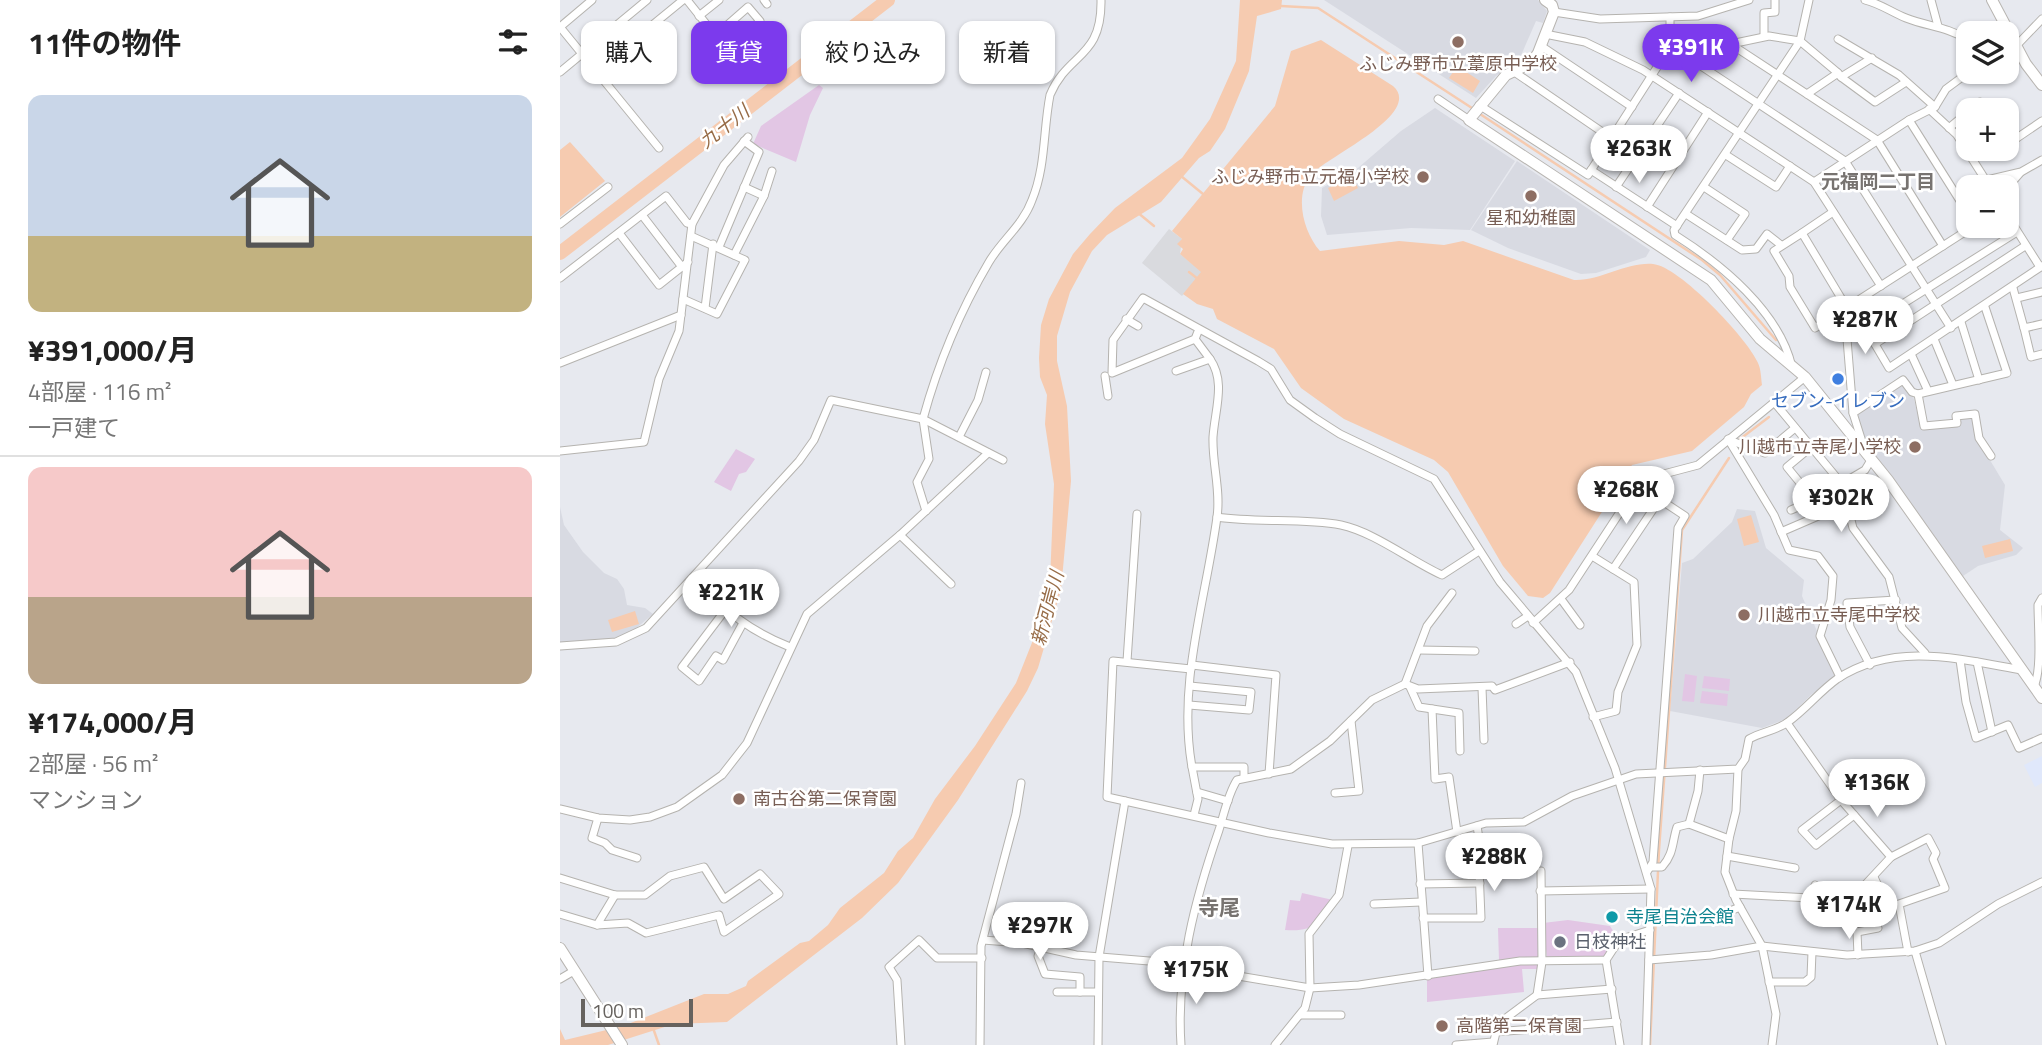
<!DOCTYPE html>
<html lang="ja">
<meta charset="utf-8">
<style>
body{margin:0;font-family:"Titillium Web","Noto Sans JP",sans-serif;background:#f6f6f6;color:#222;height:100vh;display:flex;flex-direction:column;font-size:26px;white-space:nowrap}
*{box-sizing:border-box;margin:0}
p{font-size:23px;color:#767676}
.icon{flex:none;width:38px;height:38px;fill:none;stroke:currentColor;stroke-width:2;stroke-linecap:round;stroke-linejoin:round}
.map{position:relative;flex:1;overflow:hidden}
.drawer{display:flex;flex-direction:column;background:#fff;width:560px}
.drawer>*{flex:none}
.hud{position:absolute;left:21px;top:21px;width:665px;height:63px;display:flex;gap:14px}
.fabs{position:absolute;left:1396px;top:21px;display:grid;gap:14px}
.fabs a{display:grid;place-items:center;width:63px;height:63px;border-radius:14px;background:#fff;box-shadow:0 2px 5px #0004;font-size:35px}
.scale{position:absolute;left:21px;bottom:18px;width:112px;box-sizing:border-box;padding-left:7px;border:4px solid #66625e;border-top:0;font-size:19px;line-height:24px;white-space:nowrap;color:#66625e;-webkit-text-stroke:5px #fff;paint-order:stroke}
.price{position:absolute;translate:-50% -60px;padding:0 16px;border-radius:24px;background:#fff;color:#222;font-size:23px;line-height:46px;filter:drop-shadow(0 2px 4px #0008)}
.price::after{content:'';position:absolute;left:50%;top:42px;width:21px;height:16px;margin-left:-10px;background:inherit;clip-path:polygon(0 0,100% 0,50% 100%)}
.price.current{background:#7c3aed;color:#fff}
ul{padding:0;list-style:none}
li{display:grid;align-content:center;gap:14px;height:371px;padding:0 28px}
li+li{border-top:2px solid #e0e0e0}
li span{display:grid;place-items:center;height:217px;border-radius:14px;color:#555}
li>.icon{margin-inline-start:auto}
span .icon{width:126px;height:126px;fill:#fffc;stroke-width:1}
li b{font-size:30px}
h2{display:flex;justify-content:space-between;align-items:center;height:84px;padding:0 28px;font-size:30px}
.pill{padding:0 24px;border-radius:14px;background:#fff;box-shadow:0 2px 5px #0004;font-size:24px;line-height:63px}
.pill.current{background:#7c3aed;color:#fff}
main{display:flex;flex:1;min-height:0}
.map>svg:first-child{display:block}
</style>
<main>
<section class="drawer">
<h2>11件の物件<svg class="icon" aria-label="filters" viewBox="0 0 24 24"><path d="M4 7h16M4 17h16"/><circle cx="9" cy="7" r="2"/><circle cx="15" cy="17" r="2"/></svg></h2>
<ul>
<li><span style="background:linear-gradient(#c9d6e8 65%,#c2b280 0)"><svg class="icon" aria-label="home" viewBox="0 0 24 24"><path d="M3 11l9-7 9 7M6 9v11h12V9"/></svg></span><div><b>¥391,000/月</b><p>4部屋 · 116 m²</p><p>一戸建て</p></div></li>
<li><span style="background:linear-gradient(#f6c9c9 60%,#b9a48a 0)"><svg class="icon" aria-label="home" viewBox="0 0 24 24"><path d="M3 11l9-7 9 7M6 9v11h12V9"/></svg></span><div><b>¥174,000/月</b><p>2部屋 · 56 m²</p><p>マンション</p></div></li>
</ul>
</section>
<div class="map">
<svg width="1482" height="1045" viewBox="0 0 1482 1045">
<rect width="100%" height="100%" fill="#e7e9ef"/>
<polygon fill="#e0e8fb" points="1482,756 1482,783 1475,787 1464,765"/>
<polygon fill="#d9dade" points="609,229 622,239 620,254 642,272 622,296 582,263"/>
<g fill="#d8dae2">
<polygon points="764,0 978,0 987,11 983,23 976,21 959,60 936,76 916,98"/>
<polygon points="875,108 955,161 910,230 851,228 767,235 761,216 762,188 798,168 841,131"/>
<polygon points="957,161 1090,250 1086,257 1036,273 1021,274 948,248 911,230"/>
<polygon points="1342,383 1354,399 1361,429 1398,426 1400,418 1412,416 1416,437 1445,485 1440,530 1463,548 1456,555 1418,566 1403,576 1306,442 1295,413"/>
<polygon points="0,507 4,525 23,552 44,573 57,579 64,589 67,605 85,608 93,614 68,635 40,641 0,643"/>
<polygon points="1177,509 1195,511 1206,548 1244,580 1242,596 1277,678 1252,694 1226,719 1202,728 1110,711 1122,563 1133,559 1172,522"/>
</g>
<g fill="#e2c6e4">
<polygon points="259,85 263,88 250,115 236,162 193,144 201,126"/>
<polygon points="176,449 195,459 186,472 179,474 171,491 154,482"/>
<polygon points="1125,674 1137,676 1134,702 1122,701"/>
<polygon points="1144,676 1170,679 1169,691 1142,688"/>
<polygon points="1142,691 1168,694 1167,706 1140,703"/>
<path d="M742,893L773,900C756,923 756,932 725,930L730,900L740,901Z"/>
<polygon points="1008,920 1050,926 1057,937 1046,956 987,958 983,923"/>
<polygon points="938,928 979,928 980,959 939,961"/>
<polygon points="948,963 978,963 980,969 962,969 964,992 867,1002 867,979"/>
</g>
<g fill="#f6cbb0">
<polygon points="680,0 722,0 721,9 697,16 689,71 665,129 650,151 639,158 601,202 547,235 532,251 510,292 497,336 497,361 507,406 511,481 501,590 478,668 467,691 398,800 338,883 302,918 167,1022 114,1024 48,1045 0,1045 0,1029 5,1040 63,1026 144,994 168,994 186,986 188,981 240,943 249,941 268,925 280,908 324,873 338,851 353,838 375,799 415,746 456,683 477,630 490,580 494,484 485,424 487,395 480,377 479,358 481,325 489,299 513,254 530,234 555,208 622,158 650,119 676,61"/>
<path d="M761,40L833,86C865,114 762,159 750,176C734,197 744,233 760,251L839,241L884,245L903,241L1014,280C1041,281 1066,262 1093,264C1119,266 1188,339 1198,363C1201,369 1201,378 1202,385L1191,394L1184,407L1132,451L1072,465L990,593L983,598L968,596L943,566L888,472L874,460L784,419L741,388L714,349L657,319L653,309L637,304L623,294L641,272L620,254L623,249L617,244L622,239L612,231L715,106L731,51Z"/>
<polygon points="897,66 920,81 913,93 889,78"/>
<polygon points="10,142 45,181 0,217 0,150"/>
<polygon points="792,176 798,188 774,201 768,188"/>
<polygon points="1191,515 1199,542 1184,546 1177,519"/>
<polygon points="1450,539 1453,551 1425,558 1422,546"/>
<polygon points="75,611 79,624 52,632 48,620"/>
</g>
<g fill="none" stroke-linecap="round" stroke-linejoin="round">
<g stroke="#f6cbb0" stroke-width="2.5">
<polyline points="721,6 758,8 915,110"/>
<polyline points="920,114 1142,260 1160,275 1216,340"/>
<polyline points="621,176 643,194"/>
<polyline points="577,212 594,226"/>
<polyline points="629,272 638,279"/>
<polyline points="1180,439 1209,417"/>
<polyline points="93,1028 99,1045"/>
<polyline points="1090,1045 1099,850 1122,530 1169,458"/>
</g>
<polyline stroke="#f6cbb0" stroke-width="14" points="0,253 328,0"/>
<defs>
<g id="street">
<polyline points="127,0 190,79"/>
<polyline points="204,0 207,4"/>
<path d="M1305,0C1321,4 1331,12 1346,18C1369,27 1385,26 1409,40"/>
<polyline points="1371,0 1378,26"/>
<polyline points="994,12 1040,19 1138,16 1189,0"/>
<polyline points="139,16 159,0"/>
<polyline points="0,27 99,148"/>
<polyline points="0,27 32,0"/>
<polyline points="985,34 1025,42 1083,70 1254,182 1321,286"/>
<polyline points="1204,35 1204,13 1215,12 1215,0"/>
<polyline points="155,36 188,7 200,21 167,50"/>
<polyline points="1278,39 1339,75 1375,107"/>
<polyline points="1169,43 1317,140 1383,246"/>
<polyline points="981,46 1072,107"/>
<polyline points="1456,46 1482,19"/>
<polyline points="1107,52 1123,54 1209,36 1240,41 1278,73"/>
<polyline points="1123,54 1285,161 1391,328"/>
<polyline points="953,71 1051,138"/>
<polyline points="0,72 87,0"/>
<polyline points="35,72 123,0"/>
<polyline points="1281,77 1315,102 1346,82"/>
<polyline points="1247,94 1278,73 1281,77 1312,58"/>
<polyline points="878,99 909,120"/>
<polyline points="919,105 1028,175 1110,47 1110,17"/>
<polyline points="1369,109 1397,135 1430,187"/>
<polyline points="1349,120 1409,215"/>
<polyline points="1389,128 1420,102 1426,110"/>
<polyline points="1447,137 1451,142 1482,121"/>
<polyline points="1166,155 1216,187 1230,166"/>
<polyline points="1031,170 1117,226"/>
<polyline points="1427,180 1461,172 1482,160"/>
<polyline points="1254,182 1349,120 1375,107 1386,89 1409,72"/>
<polyline points="1056,187 1119,93"/>
<polyline points="1144,187 1185,214 1167,240"/>
<polyline points="1447,188 1460,173"/>
<polyline points="204,196 212,171"/>
<polyline points="1087,207 1148,112"/>
<polyline points="1126,214 1182,250 1196,249 1207,234 1221,245"/>
<polyline points="82,215 122,267"/>
<polyline points="1447,215 1480,267"/>
<polyline points="0,224 48,187"/>
<polyline points="59,233 99,285 128,262"/>
<polyline points="1242,233 1273,212"/>
<polyline points="159,247 199,152 184,141"/>
<polyline points="174,255 204,196 184,187"/>
<polyline points="0,278 106,196 127,223 132,224"/>
<polyline points="1453,288 1464,328 1482,324"/>
<polyline points="1457,298 1482,292"/>
<polyline points="123,299 157,314 185,260 131,236"/>
<polyline points="145,308 153,244"/>
<path d="M1287,308L1242,233L1214,251L1229,276L1230,287L1255,328C1308,294 1361,260 1414,226"/>
<polyline points="1273,317 1287,339 1293,413"/>
<polyline points="566,319 578,326"/>
<polyline points="1401,322 1419,380"/>
<polyline points="1464,328 1471,357 1482,354"/>
<polyline points="639,329 635,339 552,373 553,340 583,298 698,361 711,369 730,400 755,418 780,434 874,479 940,582 1016,672 1055,768 1091,889 1086,1045"/>
<polyline points="1306,329 1329,368 1482,266"/>
<polyline points="1287,339 1457,232"/>
<polyline points="1374,339 1393,385"/>
<polyline points="1315,344 1465,246"/>
<polyline points="1351,354 1368,391"/>
<path d="M650,359C666,382 655,409 653,437C652,464 661,490 657,517C646,599 617,683 632,767H684V776"/>
<polyline points="0,363 121,315"/>
<path d="M1232,367C1219,311 1161,264 1115,235L1114,230L1240,41L1249,0"/>
<polyline points="616,371 650,359 635,339"/>
<polyline points="545,376 548,396"/>
<polyline points="1358,394 1447,373 1425,307"/>
<polyline points="1214,402 1282,484 1293,528 1329,577 1342,628 1365,653"/>
<polyline points="363,419 369,459 357,482 366,511"/>
<polyline points="363,419 443,460"/>
<polyline points="399,437 418,400 426,372"/>
<polyline points="1168,439 1214,515 1229,550 1258,556 1273,576 1271,600 1260,636 1280,677"/>
<polyline points="1169,440 1205,453 1235,428"/>
<polyline points="1251,447 1227,467 1254,500 1305,470 1311,460"/>
<polyline points="1304,448 1293,413 1343,380 1352,392 1358,394 1364,426 1397,423 1396,416 1415,414 1419,438 1431,456"/>
<polyline points="0,451 84,442 99,379 119,331 132,224 164,165 188,137"/>
<polyline points="1078,485 1125,516 1118,528 1093,862 1087,872"/>
<polyline points="1231,510 1254,500"/>
<path d="M657,517C698,523 743,518 781,525C814,532 851,561 882,575L919,551"/>
<polyline points="1221,532 1286,504"/>
<polyline points="340,535 391,584"/>
<polyline points="1032,556 1053,569 1100,499"/>
<path d="M135,575C146,583 150,594 160,603C180,623 205,637 230,647"/>
<polyline points="1001,599 1020,625"/>
<polyline points="166,609 122,667 139,681 156,656 163,660 183,623"/>
<polyline points="973,623 1009,590 1081,480 1138,465 1245,377"/>
<polyline points="956,624 968,616"/>
<path d="M0,646L56,642L86,628L239,461L254,440L271,400L363,419C378,364 400,311 429,262C442,240 463,225 472,200C486,166 483,131 490,95C508,52 542,59 541,0"/>
<polyline points="859,650 915,651"/>
<polyline points="1400,660 1406,702 1416,738 1448,725 1459,748 1482,738"/>
<polyline points="567,661 577,514"/>
<polyline points="1417,662 1432,732"/>
<polyline points="632,665 716,675 709,774"/>
<polyline points="1310,665 1290,627 1287,603 1336,600"/>
<path d="M631,669L553,661L547,797L709,833L772,844L858,843L926,823L964,822L1012,796L1076,774L1178,769L1185,759L1189,739C1201,732 1218,730 1228,722C1246,709 1259,692 1277,679C1334,641 1400,659 1461,670"/>
<polyline points="845,684 867,626 892,593"/>
<path d="M1474,686C1482,671 1478,625 1478,605L1482,598"/>
<polyline points="850,687 859,707 899,713 900,751"/>
<polyline points="922,688 924,740"/>
<polyline points="629,705 689,710 691,692 630,686"/>
<polyline points="872,709 875,779 889,777 897,832"/>
<polyline points="1033,717 1056,711 1058,692 1077,645 1074,582 1053,569"/>
<polyline points="1227,723 1281,800 1331,857 1289,902 1291,923"/>
<polyline points="632,767 638,799 634,815"/>
<polyline points="1178,769 1176,811 1169,839 1165,872 1176,900 1202,946 1216,1014 1212,1045"/>
<polyline points="637,792 668,801"/>
<polyline points="775,793 799,791 791,721"/>
<polyline points="1281,800 1242,830 1256,845 1294,815"/>
<polyline points="0,809 38,818 70,820 90,817 117,807 162,775 187,743 247,614 340,535 428,453"/>
<polyline points="38,818 32,838 45,843 52,850 77,858"/>
<polyline points="1129,824 1138,791 1140,770"/>
<polyline points="917,826 921,851"/>
<polyline points="858,843 868,976"/>
<polyline points="1167,856 1235,868"/>
<polyline points="1331,857 1368,838 1376,853 1373,859 1385,888 1339,904 1348,952"/>
<path d="M1092,867H1102C1114,854 1112,842 1117,827L1129,824L1169,839"/>
<polyline points="1314,877 1325,901"/>
<polyline points="0,878 55,895 85,895 110,876 144,867 164,899 200,874 219,894 164,932 159,915 86,933 68,923 37,925 0,914"/>
<polyline points="860,884 920,883"/>
<polyline points="1255,885 1297,932 1298,955"/>
<polyline points="980,891 1091,889"/>
<polyline points="1173,894 1268,899"/>
<polyline points="814,904 861,902"/>
<polyline points="863,918 921,918 919,869"/>
<polyline points="1091,922 1153,918 1180,907"/>
<polyline points="37,925 55,895"/>
<polyline points="1297,932 1318,928"/>
<polyline points="423,940 462,943 516,955 589,961 750,988 799,985 960,961 1046,960 1059,940 1090,930"/>
<polyline points="481,948 478,956 485,974 520,977 520,992"/>
<polyline points="1355,951 1382,1045"/>
<polyline points="1046,960 1060,1045"/>
<polyline points="1089,960 1151,955 1202,946 1287,955 1355,951 1379,943 1438,904 1482,882"/>
<polyline points="0,979 12,972"/>
<polyline points="1209,982 1245,982 1251,977 1252,952"/>
<polyline points="497,992 538,992"/>
<polyline points="977,995 982,962 981,871"/>
<polyline points="741,1015 781,1015"/>
<polyline points="935,1032 1057,1022"/>
<polyline points="341,1045 337,980 329,967 359,940 377,958 422,958"/>
<polyline points="420,1045 421,946 456,814 461,783"/>
<polyline points="538,1045 539,957 565,801"/>
<path d="M621,1045C616,971 635,899 659,830C664,814 668,794 677,780L731,769L770,741L812,700L845,684L858,689L932,686L935,690L1010,662"/>
<polyline points="715,1045 745,1008 750,988 749,934 779,895 788,846"/>
<polyline points="896,1045 933,1042"/>
<polyline points="933,1045 938,1024 977,995 1052,989"/>
</g>
<g id="secondary">
<polyline points="985,0 992,5 994,12 978,53 971,63 946,75 909,120 1151,280 1200,339 1245,377 1328,480 1482,698"/>
<polyline points="1432,0 1466,64 1482,85"/>
<polyline points="0,948 62,1045"/>
</g>
</defs>
<use href="#street" stroke="#b5b3af" stroke-width="9"/>
<use href="#secondary" stroke="#b8b5b1" stroke-width="12"/>
<use href="#street" stroke="#fff" stroke-width="7"/>
<use href="#secondary" stroke="#fff" stroke-width="10"/>
</g>
<g fill="#8d6e63" stroke="#fff" stroke-width="2.5">
<circle cx="898" cy="42" r="7"/>
<circle cx="863" cy="177" r="7"/>
<circle cx="971" cy="196" r="7"/>
<circle cx="1355" cy="447" r="7"/>
<circle cx="1184" cy="615" r="7"/>
<circle cx="179" cy="799" r="7"/>
<circle cx="882" cy="1026" r="7"/>
</g>
<circle fill="#3f7fe0" stroke="#fff" stroke-width="2.5" cx="1278" cy="379" r="7"/>
<circle fill="#0f9aa8" stroke="#fff" stroke-width="2.5" cx="1052" cy="917" r="7"/>
<circle fill="#6b7280" stroke="#fff" stroke-width="2.5" cx="1000" cy="942" r="7"/>
<g text-anchor="middle" stroke-width="5" stroke-linejoin="round" paint-order="stroke">
<g font-size="18" fill="#785e54" stroke="#fff" text-anchor="start">
<text x="898" y="70" text-anchor="middle">ふじみ野市立葦原中学校</text>
<text x="849" y="183" text-anchor="end">ふじみ野市立元福小学校</text>
<text x="971" y="224" text-anchor="middle">星和幼稚園</text>
<text x="1341" y="453" text-anchor="end">川越市立寺尾小学校</text>
<text x="1198" y="621">川越市立寺尾中学校</text>
<text x="193" y="805">南古谷第二保育園</text>
<text x="896" y="1032">高階第二保育園</text>
</g>
<g font-size="18" fill="#366cbe" stroke="#fff">
<text x="1278" y="407">セブン-イレブン</text>
</g>
<g font-size="18" fill="#0d838f" stroke="#fff" text-anchor="start">
<text x="1066" y="923">寺尾自治会館</text>
</g>
<g font-size="18" fill="#5b616d" stroke="#fff" text-anchor="start">
<text x="1014" y="948">日枝神社</text>
</g>
<g font-size="19" font-style="italic" fill="#976c47" stroke="#fff">
<text transform="translate(164 126) rotate(-38)" y="7">九十川</text>
<text transform="translate(487 608) rotate(-75)" y="7">新河岸川</text>
</g>
<g font-size="19" font-weight="bold" fill="#777370" stroke="#fff">
<text x="1318" y="188">元福岡二丁目</text>
</g>
<g font-size="21" font-weight="bold" fill="#777370" stroke="#fff">
<text x="659" y="915">寺尾</text>
</g>
</g>
</svg>
<div class="fabs">
<a><svg class="icon" aria-label="layers" viewBox="0 0 24 24"><path d="M12 4l9 5-9 5-9-5zM3 14l9 5 9-5"/></svg></a>
<a>+</a>
<a>−</a>
</div>
<div class="scale">100 m</div>
<b class="price current" style="left:1131px;top:84px">¥391K</b>
<b class="price" style="left:1079px;top:185px">¥263K</b>
<b class="price" style="left:1305px;top:356px">¥287K</b>
<b class="price" style="left:1066px;top:526px">¥268K</b>
<b class="price" style="left:1281px;top:534px">¥302K</b>
<b class="price" style="left:171px;top:629px">¥221K</b>
<b class="price" style="left:1317px;top:819px">¥136K</b>
<b class="price" style="left:934px;top:893px">¥288K</b>
<b class="price" style="left:1289px;top:941px">¥174K</b>
<b class="price" style="left:480px;top:962px">¥297K</b>
<b class="price" style="left:636px;top:1006px">¥175K</b>
<div class="hud">
<a class="pill">購入</a>
<a class="pill current">賃貸</a>
<a class="pill">絞り込み</a>
<a class="pill">新着</a>
</div>
</div>
</main>
